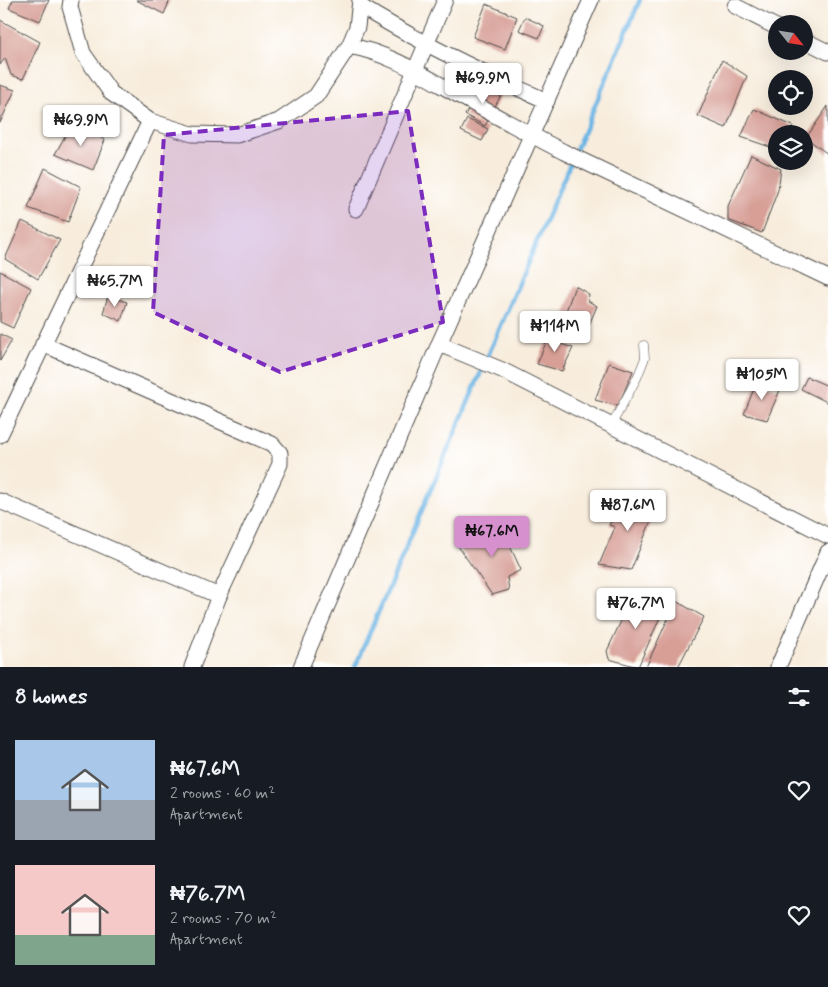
<!DOCTYPE html>
<meta charset="utf-8">
<style>
body{margin:0;font-family:Mynerve,sans-serif;background:#242831;color:#f1f3f6;height:100vh;display:flex;flex-direction:column;font-size:19px;white-space:nowrap}
*{box-sizing:border-box;margin:0}
p{font-size:16px;color:#9ea1a6}
.icon{flex:none;width:28px;height:28px;fill:none;stroke:currentColor;stroke-width:2;stroke-linecap:round;stroke-linejoin:round}
.map{position:relative;height:667px;overflow:hidden}
.details{display:flex;flex-direction:column;background:#171b24;flex:1}
.details>*{flex:none}
.needle{width:32px;rotate:120deg}
.fabs{position:absolute;left:768px;top:15px;display:grid;gap:10px}
.fabs a{display:grid;place-items:center;width:45px;height:45px;border-radius:50%;background:#171b24;box-shadow:0 5px 20px #0002;font-size:25px}
.price{position:absolute;translate:-50% -42px;padding:0 11px;border-radius:5px;background:#fff;color:#222;font-size:16px;line-height:32px;filter:drop-shadow(0 1px 2px #0008)}
.price::after{content:'';position:absolute;left:50%;top:30px;width:15px;height:11px;margin-left:-8px;background:inherit;clip-path:polygon(0 0,100% 0,50% 100%)}
.price.on{background:#d690ce;color:#111}
ul{padding:0;list-style:none}
li{display:flex;align-items:center;gap:15px;height:125px;padding:0 15px}
li span{display:grid;place-items:center;flex:none;width:140px;height:100px;border-radius:0px;color:#555}
li>.icon{margin-inline-start:auto}
span .icon{width:60px;height:60px;fill:#fffc;stroke-width:1}
li b{font-size:21px}
h2{display:flex;justify-content:space-between;align-items:center;height:60px;padding:0 15px;font-size:21px}
.map>svg:first-child{display:block}
</style>
<div class="map">
<svg width="828" height="667" viewBox="0 0 828 667">
<rect width="100%" height="100%" fill="#fff"/>
<filter id="ink" filterUnits="userSpaceOnUse"><feTurbulence type="fractalNoise" baseFrequency=".02" numOctaves="2"/><feDisplacementMap in="SourceGraphic" scale="10" xChannelSelector="R" yChannelSelector="G"/><feConvolveMatrix kernelMatrix="1 2 1 2 8 2 1 2 1" color-interpolation-filters="sRGB"/></filter>
<filter id="wash" filterUnits="userSpaceOnUse"><feTurbulence type="fractalNoise" baseFrequency=".0096" numOctaves="4" result="noise"/><feDisplacementMap in="SourceGraphic" scale="20" xChannelSelector="R" yChannelSelector="G"/><feGaussianBlur stdDeviation="1.12" result="paint"/><feColorMatrix in="noise" values="0 0 0 0 0 0 0 0 0 0 0 0 0 0 0 0 0 1.4 0 .05"/><feComposite in="paint" operator="in"/></filter>
<g filter="url(#wash)">
<rect width="100%" height="100%" fill="#f8eddd"/>
<g fill="none" stroke-linecap="round" stroke-linejoin="round">
<polyline stroke="#6cb5e4" stroke-width="4.5" points="355,667 640,0"/>
</g>
<g id="blocks">
<g fill="#d79f96">
<polygon points="13,0 49,0 40,21 9,8"/>
<polygon points="136,0 170,0 164,14"/>
<polygon points="486,4 517,17 505,49 473,37"/>
<polygon points="525,17 544,26 539,38 519,30"/>
<polygon points="0,20 40,42 23,79 11,75 5,58 0,65"/>
<polygon points="722,60 747,76 726,128 698,116"/>
<polygon points="483,83 501,95 485,126 465,115"/>
<polygon points="0,85 15,90 0,123"/>
<polygon points="828,106 828,154 806,138"/>
<polygon points="754,109 793,126 789,134 776,134 776,149 741,137"/>
<polygon points="467,119 488,129 482,141 461,131"/>
<polygon points="73,122 105,140 93,170 55,154"/>
<polygon points="751,155 781,169 778,190 762,233 728,220 728,206"/>
<polygon points="45,168 81,187 68,222 28,208"/>
<polygon points="22,221 60,240 38,279 5,259"/>
<polygon points="0,271 31,288 13,328 0,322"/>
<polygon points="575,286 589,294 588,301 597,306 586,332 561,325"/>
<polygon points="108,296 127,302 121,321 103,313"/>
<polygon points="551,331 563,338 561,344 573,348 562,371 537,364"/>
<polygon points="0,334 12,340 0,361"/>
<polygon points="609,363 633,371 618,406 595,400"/>
<polygon points="807,377 828,386 827,402 801,389"/>
<polygon points="757,381 780,390 767,420 744,414"/>
<polygon points="625,492 657,506 631,570 599,565 615,527 609,525"/>
<polygon points="499,522 521,570 507,577 509,590 492,595 458,546"/>
<polygon points="635,591 666,604 638,667 609,659 607,651"/>
<polygon points="676,601 704,617 678,667 646,667"/>
</g>
</g>
</g>
<g filter="url(#ink)">
<use href="#blocks" fill-opacity="0" stroke="#4a4846" stroke-width="1"/>
<g fill="none" stroke-linecap="round" stroke-linejoin="round">
<defs>
<polyline id="lane" points="611,426 637,378 645,358 644,345"/>
<g id="street">
<polyline points="71,0 70,7 83,53 111,93 150,121 192,134 237,135 279,121 316,96 349,46 357,27 360,0"/>
<path d="M360,6C419,43 483,73 547,101"/>
<polyline points="735,6 776,27"/>
<polyline points="804,40 828,52"/>
<path d="M349,46C390,53 424,76 460,96C494,115 529,134 564,152L828,278"/>
<polyline points="356,209 445,0"/>
<polyline points="439,344 502,370 828,536"/>
<polyline points="0,435 150,121"/>
<polyline points="0,501 219,596 280,464 280,453 272,444 43,344"/>
<polyline points="192,667 219,596"/>
<polyline points="301,667 439,344 591,0"/>
<polyline points="778,667 828,552"/>
</g>
</defs>
<use href="#lane" stroke="#4a4846" stroke-width="9"/>
<use href="#street" stroke="#4a4846" stroke-width="17"/>
<use href="#lane" stroke="#fff" stroke-width="8"/>
<use href="#street" stroke="#fff" stroke-width="15"/>
</g>
</g>
<path fill="#7b2cbf" fill-opacity="0.2" stroke="#7b2cbf" stroke-width="4" stroke-dasharray="10 6" stroke-linejoin="round" d="M408,111L443,322L280,372L153,312L164,135Z"/>
</svg>
<div class="fabs">
<a><svg class="needle" viewBox="-14 -14 28 28"><path d="M0-13l5 13h-10z" fill="#e53935"/><path d="M0 13l5-13h-10z" fill="#9ea1a6"/></svg></a>
<a><svg class="icon" aria-label="locate" viewBox="0 0 24 24"><circle cx="12" cy="12" r="6"/><path d="M12 2v4M12 18v4M2 12h4M18 12h4"/></svg></a>
<a><svg class="icon" aria-label="layers" viewBox="0 0 24 24"><path d="M12 4l9 5-9 5-9-5zM3 14l9 5 9-5"/></svg></a>
</div>
<b class="price" style="left:483px;top:105px">₦69.9M</b>
<b class="price" style="left:81px;top:147px">₦69.9M</b>
<b class="price" style="left:115px;top:308px">₦65.7M</b>
<b class="price" style="left:555px;top:353px">₦114M</b>
<b class="price" style="left:762px;top:401px">₦105M</b>
<b class="price" style="left:628px;top:532px">₦87.6M</b>
<b class="price on" style="left:492px;top:558px">₦67.6M</b>
<b class="price" style="left:636px;top:630px">₦76.7M</b>
</div>
<section class="details">
<h2>8 homes<svg class="icon" aria-label="filters" viewBox="0 0 24 24"><path d="M4 7h16M4 17h16"/><circle cx="9" cy="7" r="2"/><circle cx="15" cy="17" r="2"/></svg></h2>
<ul>
<li><span style="background:linear-gradient(#a9c7e8 60%,#9aa5b1 0)"><svg class="icon" aria-label="home" viewBox="0 0 24 24"><path d="M3 11l9-7 9 7M6 9v11h12V9"/></svg></span><div><b>₦67.6M</b><p>2 rooms · 60 m²</p><p>Apartment</p></div><svg class="icon" aria-label="heart" viewBox="0 0 24 24"><path d="M12 20l-8-8c-3-5 5-10 8-4 3-6 11-1 8 4z"/></svg></li>
<li><span style="background:linear-gradient(#f6c9c9 70%,#7fa58c 0)"><svg class="icon" aria-label="home" viewBox="0 0 24 24"><path d="M3 11l9-7 9 7M6 9v11h12V9"/></svg></span><div><b>₦76.7M</b><p>2 rooms · 70 m²</p><p>Apartment</p></div><svg class="icon" aria-label="heart" viewBox="0 0 24 24"><path d="M12 20l-8-8c-3-5 5-10 8-4 3-6 11-1 8 4z"/></svg></li>
</ul>
</section>
